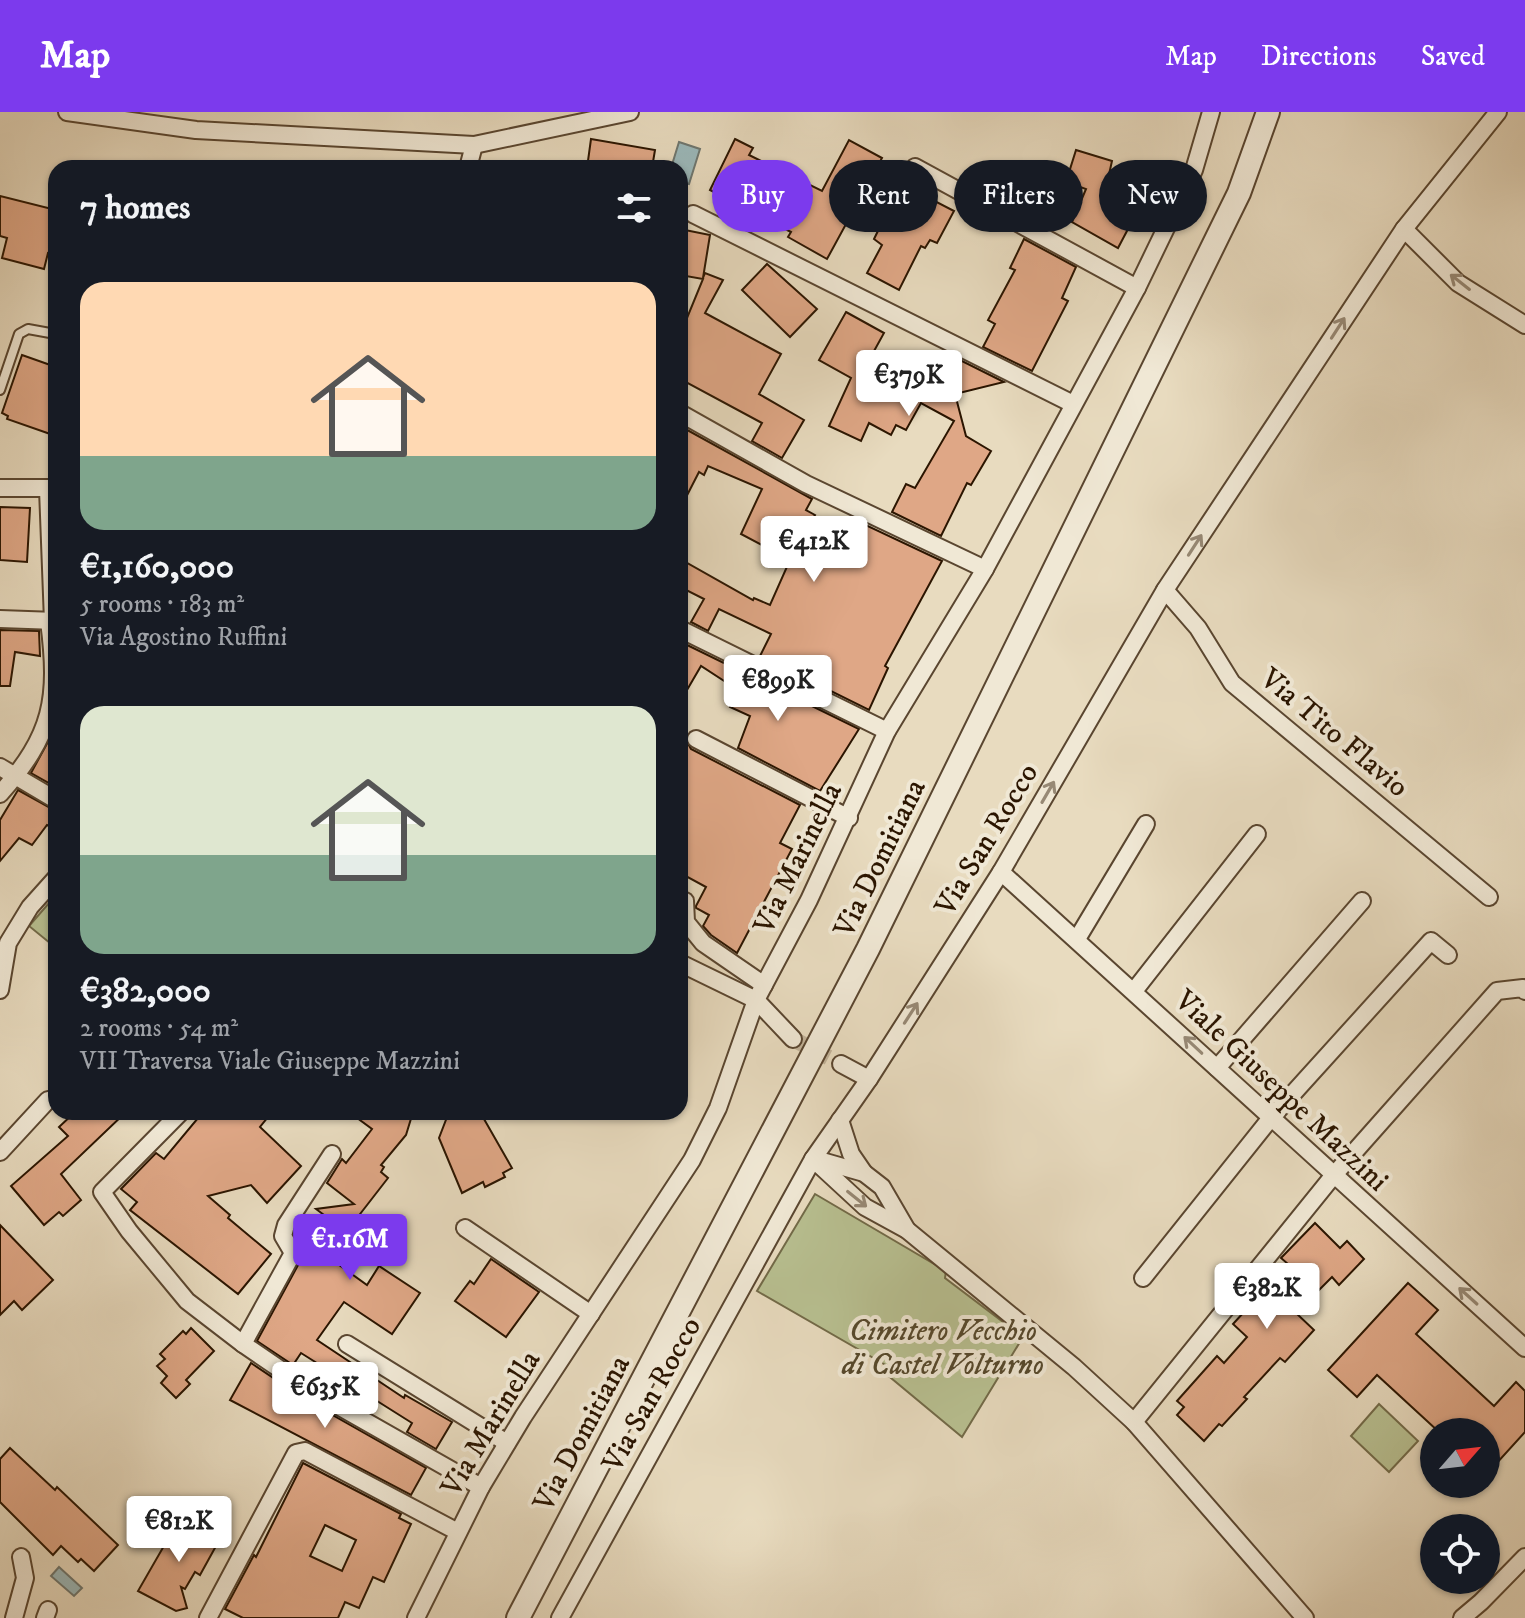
<!DOCTYPE html>
<meta charset="utf-8">
<style>
body{margin:0;font-family:"IM FELL DW Pica",serif;background:#20242c;color:#f1f3f6;height:100vh;display:flex;flex-direction:column;font-size:30px;white-space:nowrap}
*{box-sizing:border-box;margin:0}
p{font-size:26px;color:#9ea1a6}
.icon{flex:none;width:44px;height:44px;fill:none;stroke:currentColor;stroke-width:2;stroke-linecap:round;stroke-linejoin:round}
.map{position:relative;flex:1;overflow:hidden}
.details{position:absolute;left:48px;top:48px;width:640px;height:960px;display:flex;flex-direction:column;background:#171b24;border-radius:24px;box-shadow:0 2px 6px #0004}
.details>*{flex:none}
.hud{position:absolute;left:712px;top:48px;width:692px;height:72px;display:flex;gap:16px}
.needle{width:52px;rotate:62deg}
.fabs{position:absolute;left:1420px;top:1306px;display:grid;gap:16px}
.fabs a{display:grid;place-items:center;width:80px;height:80px;border-radius:50%;background:#171b24;box-shadow:0 2px 6px #0004;font-size:40px}
.price{position:absolute;translate:-50% -68px;padding:0 18px;border-radius:8px;background:#fff;color:#222;font-size:26px;line-height:52px;filter:drop-shadow(0 2px 4px #0008)}
.price::after{content:'';position:absolute;left:50%;top:48px;width:24px;height:18px;margin-left:-12px;background:inherit;clip-path:polygon(0 0,100% 0,50% 100%)}
.price.on{background:#7c3aed;color:#fff}
ul{padding:0;list-style:none}
li{display:grid;align-content:center;gap:16px;height:424px;padding:0 32px}
li span{display:grid;place-items:center;height:248px;border-radius:24px;color:#555}
li>.icon{margin-inline-start:auto}
span .icon{width:144px;height:144px;fill:#fffc;stroke-width:1}
li b{font-size:34px}
h2{display:flex;justify-content:space-between;align-items:center;height:96px;padding:0 32px;font-size:34px}
.pill{padding:0 28px;border-radius:36px;background:#171b24;box-shadow:0 2px 6px #0004;font-size:28px;line-height:72px}
.pill.on{background:#7c3aed;color:#fff}
header{display:flex;align-items:center;gap:48px;box-sizing:border-box;height:112px;padding:0 40px;background:#7c3aed;color:#fff}
header strong{font-size:38px}
nav{display:flex;gap:44px;margin-inline-start:auto;font-size:28px}
.map>svg:first-child{display:block}
</style>
<header>
<strong>Map</strong>
<nav><a>Map</a><a>Directions</a><a>Saved</a></nav>
</header>
<div class="map">
<svg width="1525" height="1506" viewBox="0 0 1525 1506">
<rect width="100%" height="100%" fill="#e8dbbf"/>
<filter id="stains"><feTurbulence type="fractalNoise" baseFrequency=".0025" numOctaves="4"/><feColorMatrix values="0 0 0 0 .2 0 0 0 0 .09 0 0 0 0 .02 0 0 0 .5 -.17"/></filter>
<radialGradient id="worn" r=".72"><stop offset=".6" stop-color="#630" stop-opacity="0"/><stop offset="1" stop-color="#630" stop-opacity=".3"/></radialGradient>
<g fill="#b8c091" stroke="#726a48" stroke-width="2">
<polygon points="56,783 56,836 29,814"/>
<polygon points="815,1082 946,1159 945,1166 1023,1225 962,1325 885,1261 889,1255 757,1179"/>
<polygon points="1379,1292 1418,1329 1389,1360 1351,1324"/>
</g>
<g fill="#9bb9bb" stroke="#6e7770" stroke-width="2">
<polygon points="679,30 700,37 689,72 680,70 680,56 671,56"/>
<polygon points="59,1455 82,1476 74,1484 51,1464"/>
</g>
<g fill="#dfa786" stroke="#2b1500" stroke-width="2" fill-rule="evenodd">
<polygon points="591,27 655,38 652,56 587,56"/>
<polygon points="735,27 753,36 749,43 822,79 849,28 882,46 827,147 788,125 791,120 710,78"/>
<polygon points="1076,38 1112,49 1106,76 1139,96 1118,136 1072,110 1086,77 1066,70"/>
<polygon points="899,76 926,91 929,86 954,99 937,131 930,128 925,136 921,134 899,178 867,161 882,133 874,127"/>
<polygon points="0,84 56,98 56,143 48,141 44,157 2,146 7,126 0,124"/>
<polygon points="680,117 710,123 703,166 705,161 723,168 705,201 781,242 759,282 804,308 782,346 752,329 762,311 680,267 680,223 703,167 680,163"/>
<polygon points="1024,127 1076,155 1062,186 1068,189 1032,259 983,235 995,212 988,208 1015,158 1010,156"/>
<polygon points="767,152 817,197 790,225 742,178"/>
<polygon points="846,200 884,221 868,250 916,279 933,247 950,243 1004,270 955,282 966,324 991,339 971,373 967,371 941,424 892,400 906,372 915,376 954,309 921,291 906,318 896,313 891,323 869,311 861,329 829,314 851,266 819,248"/>
<polygon points="22,243 56,255 56,324 7,307 8,304 2,301"/>
<polygon points="680,314 812,387 806,398 815,403 810,411 845,428 853,407 942,449 885,554 888,556 869,598 760,544 771,522 719,497 708,519 691,510 704,487 680,475 680,447 753,488 754,486 770,493 790,448 741,422 762,377 708,354 704,363 699,360 680,397"/>
<polygon points="0,395 30,396 27,450 0,448"/>
<polygon points="0,518 39,519 40,544 15,540 10,574 0,574"/>
<polygon points="681,530 859,617 820,679 738,636 750,604 730,595 738,578 701,554 680,590"/>
<polygon points="56,615 56,675 31,661"/>
<polygon points="680,624 685,626 691,637 800,693 780,731 792,737 737,841 711,823 703,814 709,803 696,796 696,794 706,775 680,761"/>
<polygon points="18,678 56,699 56,717 47,713 32,733 19,726 0,749 0,708"/>
<polygon points="75,1000 126,1000 61,1062 81,1088 63,1104 59,1100 44,1113 11,1074 68,1024 59,1015"/>
<polygon points="203,1000 272,1000 260,1015 301,1054 267,1091 251,1073 208,1084 230,1103 228,1106 271,1142 238,1182 130,1098 137,1090 121,1077 156,1041 164,1047"/>
<polygon points="349,1000 413,1000 406,1023 381,1053 384,1055 381,1060 388,1066 357,1106 335,1150 367,1173 379,1154 420,1181 392,1222 344,1190 317,1228 404,1286 405,1283 452,1310 436,1337 407,1320 412,1311 301,1241 293,1253 257,1229 304,1142 328,1106 316,1097 354,1092 327,1071 342,1047 346,1051 372,1017"/>
<polygon points="449,1000 480,1000 512,1056 503,1061 505,1065 485,1075 483,1070 462,1081 439,1026"/>
<polygon points="1315,1111 1340,1136 1347,1129 1364,1147 1339,1173 1332,1165 1296,1201 1314,1218 1285,1250 1280,1246 1244,1285 1247,1287 1222,1314 1219,1312 1204,1329 1177,1303 1184,1295 1177,1289 1217,1244 1224,1251 1247,1225 1233,1212 1288,1152 1281,1146"/>
<polygon points="0,1113 53,1168 22,1198 14,1189 0,1203"/>
<polygon points="491,1147 539,1180 506,1225 455,1189 470,1169 474,1172"/>
<polygon points="1408,1171 1438,1198 1416,1222 1494,1294 1516,1270 1525,1279 1525,1320 1486,1363 1486,1320 1439,1320 1377,1263 1357,1285 1328,1258"/>
<polygon points="191,1216 214,1239 186,1268 190,1272 176,1286 161,1271 167,1264 157,1254 165,1247 160,1242 183,1219 186,1222"/>
<polygon points="251,1251 306,1288 426,1356 411,1383 230,1288"/>
<polygon points="10,1336 55,1378 57,1375 118,1433 94,1459 81,1447 78,1450 61,1434 53,1443 0,1390 0,1347"/>
<path d="M303,1351L401,1402L399,1406L411,1412L384,1470L373,1465L359,1496L345,1490L338,1506H243L225,1497L254,1443L256,1445ZM325,1413L356,1428L342,1459L310,1444Z"/>
<polygon points="180,1406 221,1425 200,1463 195,1460 185,1477 181,1475 187,1496 176,1499 138,1479"/>
</g>
<g fill="none" stroke-linecap="round" stroke-linejoin="round">
<polyline stroke="#c2b399" stroke-width="16" stroke-dasharray="16 8" stroke-linecap="butt" points="793,927 841,952"/>
<defs>
<g id="service">
<polyline points="0,278 19,222 28,217 50,221"/>
<polyline points="44,377 49,509"/>
</g>
<g id="minor">
<polyline points="67,0 196,18 474,33 630,0"/>
<polyline points="915,55 1137,176"/>
<polyline points="468,56 474,33"/>
<polyline points="693,102 1073,292"/>
<polyline points="1404,117 1458,171 1525,213"/>
<polyline points="680,301 806,372 985,457"/>
<polyline points="0,376 56,376"/>
<polyline points="1165,478 1198,516 1232,571 1489,785"/>
<polyline points="0,507 56,509"/>
<polyline points="680,517 887,619"/>
<polyline points="696,627 849,706"/>
<polyline points="0,655 56,688"/>
<path d="M0,682C53,622 59,587 49,509"/>
<polyline points="1001,760 1525,1236"/>
<polyline points="685,789 686,810 703,831 764,873"/>
<polyline points="1077,827 1146,712"/>
<polyline points="680,851 756,888 793,927"/>
<polyline points="0,878 8,831 30,795 56,766"/>
<polyline points="1134,879 1257,722"/>
<polyline points="841,952 869,967"/>
<polyline points="1217,956 1362,789"/>
<polyline points="181,1000 102,1080 129,1119 187,1189 243,1232 312,1279 481,1375"/>
<polyline points="840,1008 851,1042 864,1061"/>
<polyline points="0,1040 48,988"/>
<polyline points="813,1047 865,1095 907,1118 1074,1255 1134,1310 1305,1506"/>
<polyline points="815,1047 864,1061 882,1075 907,1118"/>
<polyline points="465,1116 591,1202"/>
<polyline points="1143,1166 1270,1007 1431,829 1448,843"/>
<polyline points="243,1232 293,1141 283,1124 286,1113 332,1042"/>
<polyline points="347,1232 507,1331"/>
<polyline points="1134,1310 1333,1064 1497,879 1523,876 1525,879"/>
<polyline points="14,1506 25,1466 21,1445"/>
<polyline points="45,1506 48,1498"/>
<polyline points="208,1506 296,1341 305,1339 458,1420"/>
<polyline points="416,1506 481,1375 523,1305 692,1048 718,996 756,888 809,788 887,619 985,457 1137,176 1194,58 1211,0"/>
<polyline points="560,1506 813,1047 869,967 1001,760 1165,478 1404,117 1498,0"/>
<polyline points="1462,1506 1481,1490 1525,1445"/>
</g>
<polyline id="tertiary" points="518,1506 868,837 1239,81 1268,0"/>
</defs>
<use href="#service" stroke="#5a4630" stroke-width="12"/>
<use href="#minor" stroke="#5a4630" stroke-width="20"/>
<use href="#tertiary" stroke="#5a4630" stroke-width="26"/>
<use href="#service" stroke="#f0e8d5" stroke-width="8"/>
<use href="#minor" stroke="#f0e8d5" stroke-width="16"/>
<use href="#tertiary" stroke="#f0e8d5" stroke-width="22"/>
</g>
<defs><path id="oneway-shaft" d="M-6 0H5M1.5-3L5.5 0L1.5 3" fill="none" stroke-width="1.6" stroke-linecap="round" stroke-linejoin="round" transform="scale(2)"/></defs>
<g stroke="#978975">
<use href="#oneway-shaft" transform="translate(1460 170) rotate(-142)"/>
<use href="#oneway-shaft" transform="translate(1338 216) rotate(-57)"/>
<use href="#oneway-shaft" transform="translate(1195 433) rotate(-57)"/>
<use href="#oneway-shaft" transform="translate(1048 680) rotate(-60)"/>
<use href="#oneway-shaft" transform="translate(911 901) rotate(-57)"/>
<use href="#oneway-shaft" transform="translate(1193 933) rotate(-137)"/>
<use href="#oneway-shaft" transform="translate(857 1087) rotate(39)"/>
<use href="#oneway-shaft" transform="translate(1468 1184) rotate(-138)"/>
</g>
<g text-anchor="middle" stroke-width="8" stroke-linejoin="round" paint-order="stroke">
<g font-size="30" fill="#2b1500" stroke="#f0e8d5">
<text transform="translate(1335 620) rotate(40)" y="10">Via Tito Flavio</text>
<text transform="translate(986 727) rotate(-59)" y="10">Via San Rocco</text>
<text transform="translate(797 746) rotate(-64)" y="10">Via Marinella</text>
<text transform="translate(879 746) rotate(-64)" y="10">Via Domitiana</text>
<text transform="translate(1282 978) rotate(43)" y="10">Viale Giuseppe Mazzini</text>
<text transform="translate(651 1282) rotate(-61)" y="10">Via San Rocco</text>
<text transform="translate(490 1311) rotate(-59)" y="10">Via Marinella</text>
<text transform="translate(581 1321) rotate(-62)" y="10">Via Domitiana</text>
</g>
<g font-size="30" font-style="italic" fill="#55482c" stroke="#f0e8d5">
<text x="943" y="1228">Cimitero Vecchio<tspan x="943" dy="34">di Castel Volturno</tspan></text>
</g>
</g>
<rect width="100%" height="100%" filter="url(#stains)"/>
<rect width="100%" height="100%" fill="url(#worn)"/>
</svg>
<div class="fabs">
<a><svg class="needle" viewBox="-14 -14 28 28"><path d="M0-13l5 13h-10z" fill="#e53935"/><path d="M0 13l5-13h-10z" fill="#9ea1a6"/></svg></a>
<a><svg class="icon" aria-label="locate" viewBox="0 0 24 24"><circle cx="12" cy="12" r="6"/><path d="M12 2v4M12 18v4M2 12h4M18 12h4"/></svg></a>
</div>
<b class="price" style="left:909px;top:306px">€379K</b>
<b class="price" style="left:814px;top:472px">€412K</b>
<b class="price" style="left:778px;top:611px">€899K</b>
<b class="price on" style="left:350px;top:1170px">€1.16M</b>
<b class="price" style="left:1267px;top:1219px">€382K</b>
<b class="price" style="left:325px;top:1318px">€635K</b>
<b class="price" style="left:179px;top:1452px">€812K</b>
<div class="hud">
<a class="pill on">Buy</a>
<a class="pill">Rent</a>
<a class="pill">Filters</a>
<a class="pill">New</a>
</div>
<section class="details">
<h2>7 homes<svg class="icon" aria-label="filters" viewBox="0 0 24 24"><path d="M4 7h16M4 17h16"/><circle cx="9" cy="7" r="2"/><circle cx="15" cy="17" r="2"/></svg></h2>
<ul>
<li><span style="background:linear-gradient(#ffd9b3 70%,#7fa58c 0)"><svg class="icon" aria-label="home" viewBox="0 0 24 24"><path d="M3 11l9-7 9 7M6 9v11h12V9"/></svg></span><div><b>€1,160,000</b><p>5 rooms · 183 m²</p><p>Via Agostino Ruffini</p></div></li>
<li><span style="background:linear-gradient(#dfe7d0 60%,#7fa58c 0)"><svg class="icon" aria-label="home" viewBox="0 0 24 24"><path d="M3 11l9-7 9 7M6 9v11h12V9"/></svg></span><div><b>€382,000</b><p>2 rooms · 54 m²</p><p>VII Traversa Viale Giuseppe Mazzini</p></div></li>
</ul>
</section>
</div>
